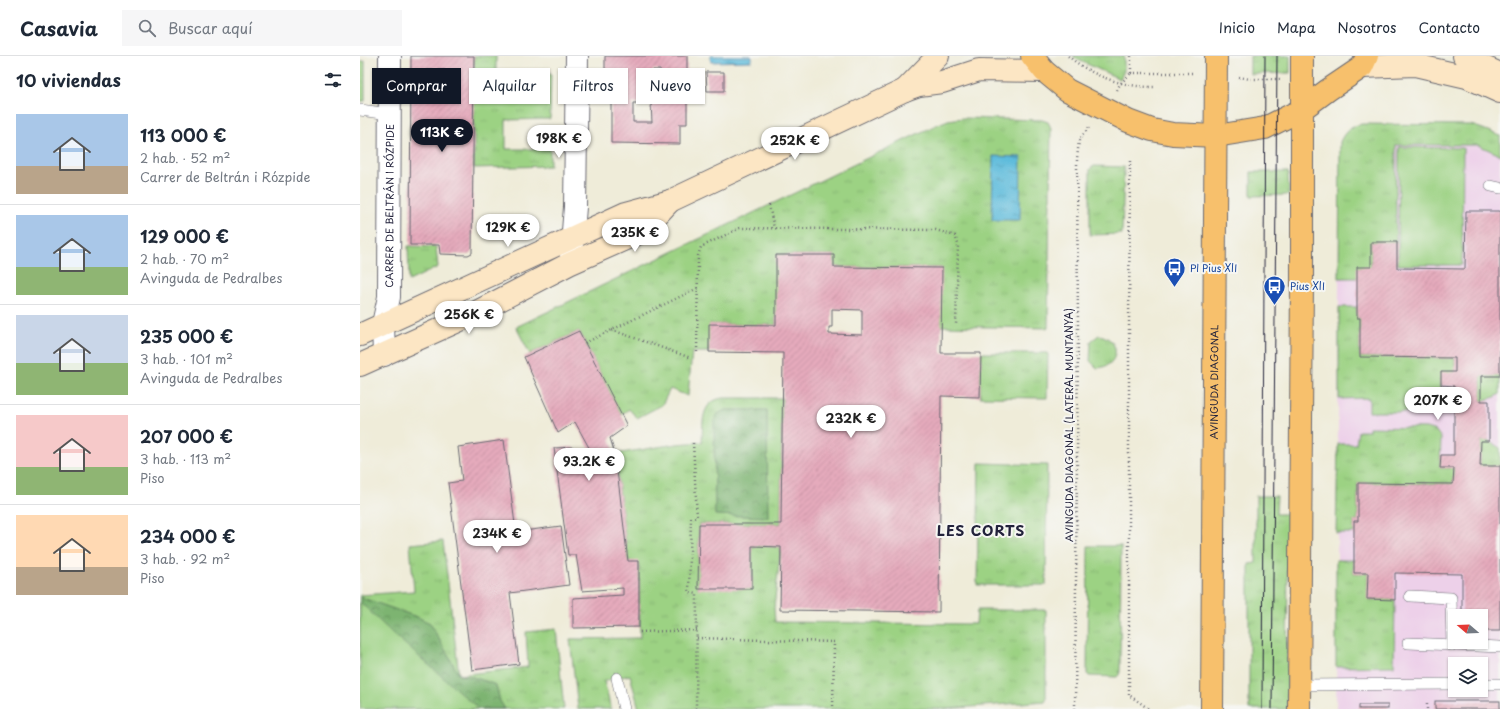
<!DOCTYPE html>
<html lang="es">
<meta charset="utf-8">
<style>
body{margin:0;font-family:"Playpen Sans",sans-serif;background:#f6f6f7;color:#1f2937;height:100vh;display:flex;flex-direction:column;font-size:15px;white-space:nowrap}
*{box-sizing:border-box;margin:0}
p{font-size:13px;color:#747a83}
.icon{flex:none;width:22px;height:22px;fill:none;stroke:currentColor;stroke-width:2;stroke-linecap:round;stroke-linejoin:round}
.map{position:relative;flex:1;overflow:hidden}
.side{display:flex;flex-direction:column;background:#fff;width:360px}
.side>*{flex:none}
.top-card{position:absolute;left:12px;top:12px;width:380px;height:36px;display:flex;gap:8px}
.needle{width:26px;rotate:289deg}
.fabs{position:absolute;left:1088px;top:553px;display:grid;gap:8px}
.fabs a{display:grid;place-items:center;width:40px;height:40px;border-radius:0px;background:#fff;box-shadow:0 1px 3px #0004;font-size:20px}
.price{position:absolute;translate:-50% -34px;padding:0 9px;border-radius:14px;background:#fff;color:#222;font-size:13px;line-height:26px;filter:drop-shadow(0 1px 2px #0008)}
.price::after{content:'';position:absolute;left:50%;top:24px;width:12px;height:9px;margin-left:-6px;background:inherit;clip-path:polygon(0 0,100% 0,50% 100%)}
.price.on{background:#111827;color:#fff}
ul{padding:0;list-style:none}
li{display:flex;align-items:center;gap:12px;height:100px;padding:0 16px}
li+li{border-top:1px solid #e0e1e3}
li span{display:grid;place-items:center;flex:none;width:112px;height:80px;border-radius:0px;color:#555}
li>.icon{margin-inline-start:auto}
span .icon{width:48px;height:48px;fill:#fffc;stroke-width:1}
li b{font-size:17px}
h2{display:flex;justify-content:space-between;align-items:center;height:48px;padding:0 16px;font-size:17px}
.chip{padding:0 14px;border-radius:0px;background:#fff;box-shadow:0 1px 3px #0004;font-size:14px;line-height:36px}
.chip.on{background:#111827;color:#fff}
header{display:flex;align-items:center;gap:24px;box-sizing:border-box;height:56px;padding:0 20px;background:#fff;border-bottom:1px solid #e0e1e3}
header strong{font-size:19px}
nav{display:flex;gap:22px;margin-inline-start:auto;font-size:14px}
.search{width:280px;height:36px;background:#f6f6f7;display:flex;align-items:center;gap:10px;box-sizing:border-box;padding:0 14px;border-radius:0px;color:#747a83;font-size:15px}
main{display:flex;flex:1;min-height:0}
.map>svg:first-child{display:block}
</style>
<header>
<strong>Casavia</strong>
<div class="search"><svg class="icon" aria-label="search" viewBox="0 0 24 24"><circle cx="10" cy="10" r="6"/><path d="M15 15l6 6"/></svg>Buscar aquí</div>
<nav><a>Inicio</a><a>Mapa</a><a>Nosotros</a><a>Contacto</a></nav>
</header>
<main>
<section class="side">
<h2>10 viviendas<svg class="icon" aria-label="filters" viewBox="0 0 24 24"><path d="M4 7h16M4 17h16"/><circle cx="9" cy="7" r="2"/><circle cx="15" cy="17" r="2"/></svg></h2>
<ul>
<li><span style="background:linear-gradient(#a9c7e8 65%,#b9a48a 0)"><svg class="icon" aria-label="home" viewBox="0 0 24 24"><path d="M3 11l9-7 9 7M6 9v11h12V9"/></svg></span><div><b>113 000 €</b><p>2 hab. · 52 m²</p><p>Carrer de Beltrán i Rózpide</p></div></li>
<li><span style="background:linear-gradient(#a9c7e8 65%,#8fb573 0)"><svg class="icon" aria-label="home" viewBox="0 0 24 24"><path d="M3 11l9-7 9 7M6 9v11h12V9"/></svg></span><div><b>129 000 €</b><p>2 hab. · 70 m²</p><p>Avinguda de Pedralbes</p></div></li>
<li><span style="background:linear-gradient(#c9d6e8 60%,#8fb573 0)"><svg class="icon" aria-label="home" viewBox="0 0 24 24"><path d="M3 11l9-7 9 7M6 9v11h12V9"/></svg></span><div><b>235 000 €</b><p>3 hab. · 101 m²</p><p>Avinguda de Pedralbes</p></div></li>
<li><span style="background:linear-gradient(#f6c9c9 65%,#8fb573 0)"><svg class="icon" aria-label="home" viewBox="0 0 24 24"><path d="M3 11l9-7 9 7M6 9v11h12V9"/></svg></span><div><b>207 000 €</b><p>3 hab. · 113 m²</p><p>Piso</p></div></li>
<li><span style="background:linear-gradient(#ffd9b3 65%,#b9a48a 0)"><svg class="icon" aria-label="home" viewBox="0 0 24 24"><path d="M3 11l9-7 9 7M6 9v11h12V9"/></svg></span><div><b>234 000 €</b><p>3 hab. · 92 m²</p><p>Piso</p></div></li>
</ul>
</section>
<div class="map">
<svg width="1140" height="653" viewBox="0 0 1140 653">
<defs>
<pattern id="grass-tufts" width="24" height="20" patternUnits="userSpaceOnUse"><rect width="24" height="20" fill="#9cd283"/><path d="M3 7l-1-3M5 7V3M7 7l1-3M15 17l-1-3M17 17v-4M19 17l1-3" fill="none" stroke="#86b472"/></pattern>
<pattern id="forest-crowns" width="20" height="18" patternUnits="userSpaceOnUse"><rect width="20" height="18" fill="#7db471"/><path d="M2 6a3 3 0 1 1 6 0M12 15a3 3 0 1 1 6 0" fill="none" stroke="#66925e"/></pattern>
<pattern id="water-ripples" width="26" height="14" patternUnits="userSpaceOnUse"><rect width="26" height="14" fill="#5dbbdb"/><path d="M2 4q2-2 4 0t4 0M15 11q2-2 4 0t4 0" fill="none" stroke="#4c98b3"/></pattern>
<pattern id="building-hatch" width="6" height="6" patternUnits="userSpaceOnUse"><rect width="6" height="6" fill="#e5aabc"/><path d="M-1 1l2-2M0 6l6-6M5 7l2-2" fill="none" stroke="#c492a2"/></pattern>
</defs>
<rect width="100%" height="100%" fill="#f6f6f2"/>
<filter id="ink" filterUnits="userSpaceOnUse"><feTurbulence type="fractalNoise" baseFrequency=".025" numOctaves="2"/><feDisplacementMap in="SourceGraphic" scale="8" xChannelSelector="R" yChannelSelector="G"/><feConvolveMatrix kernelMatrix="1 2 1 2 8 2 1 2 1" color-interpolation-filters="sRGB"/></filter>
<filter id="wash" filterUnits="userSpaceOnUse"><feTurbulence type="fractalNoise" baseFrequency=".012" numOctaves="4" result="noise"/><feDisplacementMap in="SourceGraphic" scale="16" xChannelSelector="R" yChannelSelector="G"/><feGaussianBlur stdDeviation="0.9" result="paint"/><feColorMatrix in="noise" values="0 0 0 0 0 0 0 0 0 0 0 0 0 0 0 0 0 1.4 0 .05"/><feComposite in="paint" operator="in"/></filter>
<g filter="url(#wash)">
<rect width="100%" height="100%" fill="#efecd9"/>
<path fill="#edd0e9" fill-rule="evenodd" d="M1002,68L1111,69L1123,73L1140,80V653H976L980,86L982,81L989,73L997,69ZM1095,560H1121V586H1095ZM1095,608H1121V634H1095Z"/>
<g fill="url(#grass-tufts)" stroke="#5f7a5f">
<polygon points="114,0 136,0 136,17 191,17 190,63 146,64 146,93 190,93 190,110 114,112"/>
<polygon points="713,0 764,0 764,15 760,23 716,3"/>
<polygon points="890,0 930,0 930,17 890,18"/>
<polygon points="5,5 5,45 0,45 0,6"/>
<polygon points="603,62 682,64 688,66 691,72 688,272 577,270 582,212 474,211 474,199 417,199 416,269 350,268 349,296 332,296 328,340 310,333 302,349 277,362 269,353 261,359 219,275 170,298 156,271 576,69 588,64"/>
<path d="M1002,68L1111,69L1123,73L1140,80V99L1118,89H1036V186H1011V211L997,222H979L980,86C984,76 991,70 1002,68Z"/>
<polygon points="734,110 764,111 762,178 730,179 730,113"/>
<polygon points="891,116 928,116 929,139 891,140"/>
<polygon points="48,190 76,191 78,211 49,225"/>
<polygon points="979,251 997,251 997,262 1000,262 1000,301 1095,302 1095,316 1081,317 1081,347 1078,352 1071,356 1009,356 1009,342 979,343"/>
<path d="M739,279C762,283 760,311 737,312L730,305L731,285Z"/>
<polygon points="621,297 688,297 687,342 620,341"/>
<polygon points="1121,320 1140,320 1140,338 1135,341 1121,345"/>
<path d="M363,342H422L421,468H339L338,532L392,533V490L421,491L414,552L415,566L616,568L617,554H686V645L585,653H279L270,619L244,625L251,653H218L210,583L280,582L279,506L268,505L255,398L316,388L342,386C343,368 340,345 363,342Z"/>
<polygon points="1009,371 1066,372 1076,375 1081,382 1080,412 1094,412 1093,428 998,427 998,465 994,465 994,477 976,477 978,388 996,388 998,375 1009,375"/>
<polygon points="1121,385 1129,385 1140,392 1140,410 1120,410"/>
<polygon points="619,407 687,409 686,529 617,529"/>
<polygon points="896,440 917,440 916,458 928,458 927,653 889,653 889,508 896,507"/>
<polygon points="83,485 99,619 168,611 166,576 196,573 204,653 35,653 0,592 0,539 54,535 50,488"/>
<polygon points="728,490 761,490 760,616 759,619 757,621 729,620 727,618"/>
<polygon points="976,504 994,504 994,517 1008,517 1008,543 1035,544 1034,610 976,611"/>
</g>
<g fill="url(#forest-crowns)" stroke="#506b56">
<polygon points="365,354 407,354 408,461 355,459 354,368 356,359"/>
<polygon points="0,541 57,561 70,567 99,619 113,621 136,629 140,645 145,653 76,653 0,587"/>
</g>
<g fill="#9cd283" stroke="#5f7a5f">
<polygon points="1039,91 1103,92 1102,209 1038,209"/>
<polygon points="0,546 31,576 119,653 0,653"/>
</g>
<g fill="url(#water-ripples)" stroke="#406e8b">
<polygon points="350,0 392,0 392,5 351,6"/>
<polygon points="633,100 661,101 660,164 632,164"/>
</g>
<g id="blocks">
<g fill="url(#building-hatch)" fill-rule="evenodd">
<path d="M51,0H114L112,197L108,199L80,198L79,189H50ZM66,14H85V21H66Z"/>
<path d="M245,0H327V18H300V14H293V25H313L314,32H327V68H320V88L251,87V25L250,14L245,13ZM273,47H291L292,66H273Z"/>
<polygon points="346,16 364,16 364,35 347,35"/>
<polygon points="1106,155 1140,155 1140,320 1121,320 1121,345 1129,345 1129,385 1121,385 1120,410 1140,410 1140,575 1121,575 1121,560 1102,560 1102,518 1035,517 1035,544 1007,543 1008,517 994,517 994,465 998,465 998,427 1093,428 1094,412 1080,412 1081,399 1094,399 1094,330 1081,329 1081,316 1095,316 1095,302 1000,301 1000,262 997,262 997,211 1011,211 1011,186 1037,186 1037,212 1105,213"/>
<path d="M416,199H474V211L582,212L581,297H621L620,341L581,340L579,556L420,554L421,491L392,490V533H338L339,468H421L423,297L349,296V268L416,269ZM472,253L502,254V279L469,278V271H472Z"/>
<polygon points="219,275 267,370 250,382 255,398 268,505 279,505 279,571 213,572 213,542 263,539 263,532 222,535 216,499 208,499 194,392 213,391 216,405 233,399 215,366 198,377 164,301"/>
<polygon points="144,384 156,476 201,470 209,529 150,537 159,608 112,614 88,427 102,425 98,391"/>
<rect x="1075" y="645" width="65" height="8"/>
<rect x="999" y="649" width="29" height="4"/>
</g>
</g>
</g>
<g filter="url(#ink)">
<use href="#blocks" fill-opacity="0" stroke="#6a6972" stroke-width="1"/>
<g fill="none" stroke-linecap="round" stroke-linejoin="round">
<defs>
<g id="lane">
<polyline points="0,54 30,58"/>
<polyline points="1131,130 1140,132"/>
<polyline points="1050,540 1091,542 1092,589"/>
<polyline points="1048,587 1140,591"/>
<polyline points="257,622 264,653"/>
<polyline points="1121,628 1140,628"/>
<polyline points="939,629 1095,628"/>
</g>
<g id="street">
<polyline points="211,199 215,151 217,0"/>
<path id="s1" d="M24,299L23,268L29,241L30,0"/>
</g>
<g id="secondary">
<polyline points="1104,0 1111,5 1140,18"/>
<polyline points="1002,11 1055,9 1107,21 1140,36"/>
<polyline points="545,34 578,0"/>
<polyline points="0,279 266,157 310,145 545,34 559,29 582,26 619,14 684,15"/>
<polyline points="0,309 107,261 209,208 281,176 310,145"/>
</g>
<g id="primary">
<polyline points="672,0 684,15 707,34 768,65 792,74 813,78 856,80 905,72 941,54 968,34 1002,11 1007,0"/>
<path id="s2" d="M852,653L856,0"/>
<polyline points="939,653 942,222 942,0"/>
</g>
</defs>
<use href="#lane" stroke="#6a6972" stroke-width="12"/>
<use href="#street" stroke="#6a6972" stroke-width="24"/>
<use href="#secondary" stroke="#6a6972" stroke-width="24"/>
<use href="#primary" stroke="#6a6972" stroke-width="24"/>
<g stroke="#6a6972" stroke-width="2.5" stroke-dasharray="1 3" stroke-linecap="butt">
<path d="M708,0C732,20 762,31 794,31"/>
<polyline points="771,17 834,17"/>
<polyline points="771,17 771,0"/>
<polyline points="879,21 890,23 920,23"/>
<polyline points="757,34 760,28 771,17"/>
<polyline points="770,105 769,273 769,639 789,653"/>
<polyline points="409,149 414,172"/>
<polyline points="252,274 331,302"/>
<polyline points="225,287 338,232"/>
<polyline points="337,296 338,200 341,191 380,172 576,174 595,180 598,188 596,270"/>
<polyline points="333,387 337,461 331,462 329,536 337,538 336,653"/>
<polyline points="280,576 337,574"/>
<polyline points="337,582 474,586 473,653"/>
<polyline points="715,653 718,275 717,103 719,84 730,70"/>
<polyline points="1067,653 1067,646"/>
</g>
<use href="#lane" stroke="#fff" stroke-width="11"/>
<use href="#street" stroke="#fff" stroke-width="22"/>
<use href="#secondary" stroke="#fce6c4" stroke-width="22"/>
<use href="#primary" stroke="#f7c06c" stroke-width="22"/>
<g stroke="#22223b" stroke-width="1">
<polyline points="902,653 905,0"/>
<polyline points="912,653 917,0"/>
</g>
</g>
</g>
<defs>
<symbol id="bus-pin" viewBox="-11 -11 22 30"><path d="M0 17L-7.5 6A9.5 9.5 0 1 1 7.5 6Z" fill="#1a4fb4" stroke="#f6f6f2"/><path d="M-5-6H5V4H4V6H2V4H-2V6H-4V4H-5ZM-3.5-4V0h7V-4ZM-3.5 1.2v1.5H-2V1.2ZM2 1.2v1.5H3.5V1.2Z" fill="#fff"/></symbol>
</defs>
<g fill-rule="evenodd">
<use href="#bus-pin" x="802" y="200" width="25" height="34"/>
<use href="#bus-pin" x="902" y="218" width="25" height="34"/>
</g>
<g text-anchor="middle" stroke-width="4" stroke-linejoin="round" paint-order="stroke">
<g font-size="10" fill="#22223b" stroke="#f6f6f2">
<text dy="4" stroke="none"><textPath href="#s1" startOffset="150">CARRER DE BELTRÁN I RÓZPIDE</textPath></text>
<text dy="4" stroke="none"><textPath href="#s2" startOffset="327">AVINGUDA DIAGONAL</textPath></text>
<text transform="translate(709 369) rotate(-90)" y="4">AVINGUDA DIAGONAL (LATERAL MUNTANYA)</text>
</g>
<g font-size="10" fill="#164399" stroke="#f6f6f2" text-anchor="start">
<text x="830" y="216">Pl Pius XII</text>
<text x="930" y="234">Pius XII</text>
</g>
<g font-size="14" font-weight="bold" letter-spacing="1" fill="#22223b" stroke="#f6f6f2">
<text x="621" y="480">LES CORTS</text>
</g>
</g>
</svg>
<div class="fabs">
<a><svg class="needle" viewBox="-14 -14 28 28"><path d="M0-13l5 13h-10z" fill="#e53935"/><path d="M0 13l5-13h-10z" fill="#747a83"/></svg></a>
<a><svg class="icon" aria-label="layers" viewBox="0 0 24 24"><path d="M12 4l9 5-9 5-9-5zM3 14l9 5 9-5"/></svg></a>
</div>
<b class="price on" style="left:82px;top:97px">113K €</b>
<b class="price" style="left:199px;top:103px">198K €</b>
<b class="price" style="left:435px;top:105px">252K €</b>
<b class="price" style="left:148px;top:192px">129K €</b>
<b class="price" style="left:275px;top:197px">235K €</b>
<b class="price" style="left:109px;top:279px">256K €</b>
<b class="price" style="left:1078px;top:365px">207K €</b>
<b class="price" style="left:491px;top:383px">232K €</b>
<b class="price" style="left:229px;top:426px">93.2K €</b>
<b class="price" style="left:137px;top:498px">234K €</b>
<div class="top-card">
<a class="chip on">Comprar</a>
<a class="chip">Alquilar</a>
<a class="chip">Filtros</a>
<a class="chip">Nuevo</a>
</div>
</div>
</main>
